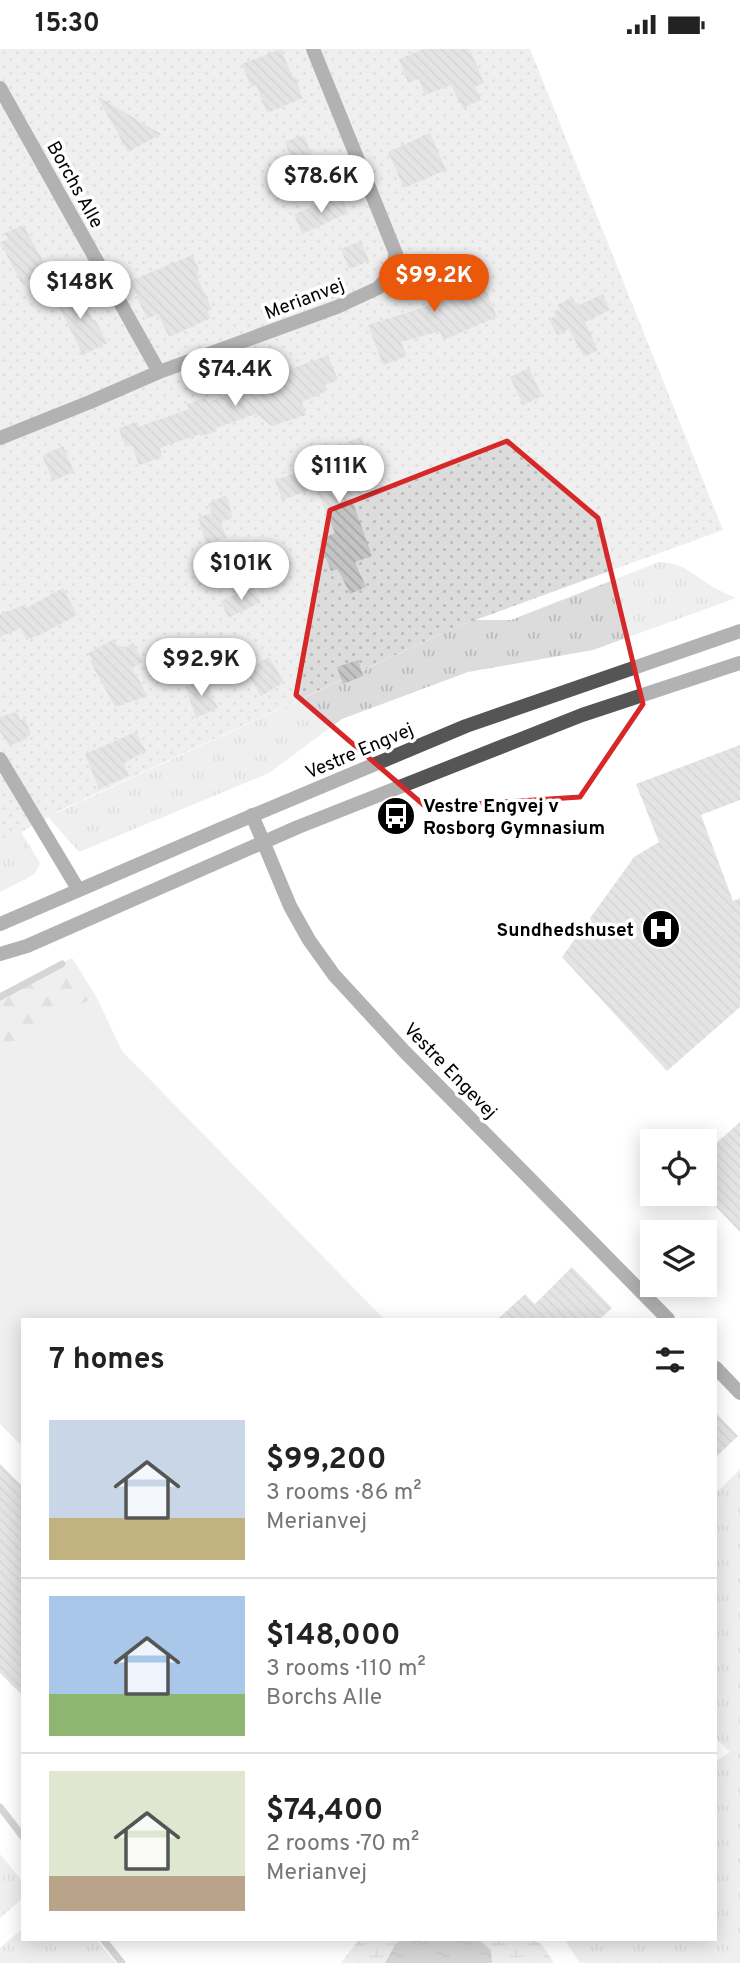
<!DOCTYPE html>
<meta charset="utf-8">
<style>
body{margin:0;font-family:Overpass,sans-serif;background:#f2f2f2;color:#222;height:100vh;display:flex;flex-direction:column;font-size:26px;white-space:nowrap}
*{box-sizing:border-box;margin:0}
p{font-size:23px;color:#767676}
.icon{flex:none;width:38px;height:38px;fill:none;stroke:currentColor;stroke-width:2;stroke-linecap:round;stroke-linejoin:round}
.map{position:relative;flex:1;overflow:hidden}
.drawer{position:absolute;left:21px;top:1269px;width:696px;height:623px;display:flex;flex-direction:column;background:#fff;border-radius:0px;box-shadow:0 4px 18px #0003}
.drawer>*{flex:none}
.controls{position:absolute;left:640px;top:1080px;display:grid;gap:14px}
.controls a{display:grid;place-items:center;width:77px;height:77px;border-radius:0px;background:#fff;box-shadow:0 4px 18px #0003;font-size:35px}
.price{position:absolute;translate:-50% -60px;padding:0 16px;border-radius:24px;background:#fff;color:#222;font-size:23px;line-height:46px;filter:drop-shadow(0 2px 4px #0008)}
.price::after{content:'';position:absolute;left:50%;top:42px;width:21px;height:16px;margin-left:-10px;background:inherit;clip-path:polygon(0 0,100% 0,50% 100%)}
.price.selected{background:#ea580c;color:#fff}
ul{padding:0;list-style:none}
li{display:flex;align-items:center;gap:21px;height:175px;padding:0 28px}
li+li{border-top:2px solid #e0e0e0}
li span{display:grid;place-items:center;flex:none;width:196px;height:140px;border-radius:0px;color:#555}
li>.icon{margin-inline-start:auto}
span .icon{width:84px;height:84px;fill:#fffc;stroke-width:1}
li b{font-size:30px}
h2{display:flex;justify-content:space-between;align-items:center;height:84px;padding:0 28px;font-size:30px}
.status{display:flex;justify-content:space-between;align-items:center;height:49px;padding:0 35px;background:#fff;direction:ltr}
.status svg{height:19px;fill:currentColor}
.map>svg:first-child{display:block}
</style>
<div class="status"><b>15:30</b><svg viewBox="0 0 49 12"><path d="M0 12V9h3v3zM5 12V6h3v6zM10 12V3h3v9zM15 12V0h3v12zM26 1h20v11H26zM47 4h2v5h-2z"/></svg></div>
<div class="map">
<svg width="740" height="1914" viewBox="0 0 740 1914">
<defs>
<pattern id="grass-tufts" width="24" height="20" patternUnits="userSpaceOnUse" patternTransform="scale(1.75)"><rect width="24" height="20" fill="#dcdcdc"/><path d="M3 7l-1-3M5 7V3M7 7l1-3M15 17l-1-3M17 17v-4M19 17l1-3" fill="none" stroke="#bbb"/></pattern>
<pattern id="forest-firs" width="22" height="20" patternUnits="userSpaceOnUse" patternTransform="scale(1.75)"><rect width="22" height="20" fill="#dcdcdc"/><path d="M5 1l3.5 6h-7zM16 11l3.5 6h-7z" fill="#bbb"/></pattern>
<pattern id="wetland-marsh" width="20" height="14" patternUnits="userSpaceOnUse" patternTransform="scale(1.75)"><rect width="20" height="14" fill="#dcdcdc"/><path d="M1 5h8M5 5V1M11 12h8M15 12V8" fill="none" stroke="#bbb"/></pattern>
<pattern id="park-dots" width="8" height="8" patternUnits="userSpaceOnUse" patternTransform="scale(1.75)"><rect width="8" height="8" fill="#dcdcdc"/><path d="M2 2h.1M6 6h.1" fill="none" stroke="#bbb" stroke-width="1.8" stroke-linecap="round"/></pattern>
<pattern id="water-ripples" width="26" height="14" patternUnits="userSpaceOnUse" patternTransform="scale(1.75)"><rect width="26" height="14" fill="#a3a3a3"/><path d="M2 4q2-2 4 0t4 0M15 11q2-2 4 0t4 0" fill="none" stroke="#8b8b8b"/></pattern>
<pattern id="building-back-hatch" width="6" height="6" patternUnits="userSpaceOnUse" patternTransform="scale(1.75)"><rect width="6" height="6" fill="#c4c4c4"/><path d="M-1 5l2 2M0 0l6 6M5-1l2 2" fill="none" stroke="#a7a7a7"/></pattern>
</defs>
<rect width="100%" height="100%" fill="#fff"/>
<g fill="url(#grass-tufts)">
<path d="M659,513C685,514 694,527 715,539C722,543 729,546 736,549L593,601L468,623L342,670L269,724L79,803L48,768L456,578L475,571H511Z"/>
<polygon points="21,783 40,814 35,825 0,843 0,795"/>
<polygon points="740,1420 740,1914 580,1914 564,1890 716,1890 716,1712 730,1703 716,1689 716,1444"/>
<polygon points="0,1805 23,1833 23,1849 0,1869"/>
<polygon points="23,1879 23,1890 96,1890 116,1914 0,1914 0,1899"/>
</g>
<polygon fill="url(#forest-firs)" points="72,909 96,947 0,1003 0,944"/>
<g fill="url(#wetland-marsh)">
<polygon points="362,1890 403,1890 396,1894 385,1914 341,1914 357,1893"/>
<polygon points="478,1890 534,1890 542,1896 554,1914 492,1914 491,1901"/>
</g>
<polygon fill="url(#park-dots)" points="0,0 530,0 723,481 456,578 61,761 0,795"/>
<polygon fill="#dcdcdc" points="96,947 122,1002 384,1270 23,1270 23,1398 0,1375 0,1003"/>
<polygon fill="url(#water-ripples)" points="403,1890 478,1890 491,1901 492,1914 385,1914 396,1894"/>
<g fill="none" stroke-linecap="round" stroke-linejoin="round">
<g stroke="#a3a3a3" stroke-width="7">
<polyline points="0,948 62,915"/>
<polyline points="0,1758 23,1788"/>
<polyline points="103,1890 122,1914"/>
</g>
</g>
<g fill="url(#building-back-hatch)">
<polygon points="281,0 293,29 295,28 303,49 267,64 256,36 251,38 242,15"/>
<polygon points="423,0 470,0 484,34 475,38 481,51 463,59 451,36 425,46 419,30 408,34 399,10"/>
<polygon points="97,47 161,85 128,103"/>
<polygon points="430,84 446,121 404,139 388,103"/>
<polygon points="304,86 315,115 295,122 285,93"/>
<polygon points="341,147 348,164 302,185 294,165"/>
<polygon points="23,176 48,221 22,235 0,193 8,190 5,184"/>
<polygon points="361,192 369,212 349,220 341,200"/>
<polygon points="192,206 199,221 197,228 212,260 207,262 211,269 169,288 158,265 147,270 130,232"/>
<polygon points="452,206 468,246 485,239 497,268 443,291 440,282 401,293 407,307 383,316 368,276 443,252 428,216"/>
<polygon points="74,237 93,271 95,270 107,294 83,306 54,248"/>
<polygon points="603,245 610,261 585,273 598,301 584,308 569,280 557,286 549,270 556,267 554,264 560,261 557,256 573,248 577,257"/>
<polygon points="328,306 338,331 325,336 327,342 302,353 306,366 272,377 256,365 216,379 217,382 201,387 200,385 160,399 162,408 139,416 132,396 125,398 119,379 136,373 138,378 189,360 187,355 206,349 208,353 242,341 239,333 290,316 291,320"/>
<polygon points="529,319 542,347 523,356 510,328"/>
<polygon points="361,388 369,408 367,409 378,437 351,448 372,507 355,513 366,538 350,545 338,520 331,522 319,491 335,484 316,439 282,451 275,431 323,415 319,405"/>
<polygon points="63,397 74,423 53,432 42,407"/>
<polygon points="226,446 233,469 221,473 227,489 206,495 198,468 212,464 208,455"/>
<polygon points="253,537 261,553 228,569 221,552"/>
<polygon points="63,539 77,566 42,585 26,591 21,579 0,588 0,565 25,556 26,559"/>
<polygon points="114,590 117,597 119,596 122,600 133,594 143,613 132,619 148,647 115,658 90,612 92,611 89,604"/>
<polygon points="269,608 284,633 261,647 246,622"/>
<polygon points="358,611 363,627 343,635 337,618"/>
<polygon points="204,629 218,659 196,669 185,638"/>
<polygon points="17,663 20,671 25,669 31,686 26,688 27,690 9,697 0,682 0,668"/>
<polygon points="136,683 146,702 124,714 129,727 99,740 85,705"/>
<polygon points="740,696 740,751 701,766 733,852 740,849 740,958 667,1022 562,908 634,808 659,793 636,735"/>
<polygon points="740,1073 740,1183 705,1146 705,1104"/>
<polygon points="572,1218 612,1259 600,1270 498,1270 525,1245 535,1255"/>
<polygon points="716,1364 738,1387 716,1408"/>
<polygon points="0,1415 23,1438 23,1647 0,1624"/>
</g>
<g fill="none" stroke-linecap="round" stroke-linejoin="round">
<g stroke="#555" stroke-width="14">
<polyline points="0,39 159,323"/>
<polyline points="0,389 90,353 159,323 337,258 378,239 391,225 396,205 313,0"/>
<polyline points="0,710 78,840"/>
<polyline points="252,766 290,857 309,891 334,926 404,1002 668,1270"/>
<polyline points="716,1319 740,1344"/>
</g>
<g stroke="#555" stroke-width="14">
<polyline points="0,875 223,779 466,677 740,582"/>
<polyline points="0,905 27,897 298,778 582,666 740,614"/>
</g>
</g>
<path d="M0 0H740V1914H0ZM507,392L598,469L643,655L580,748L426,758L296,646L330,461Z" fill="#fff" fill-opacity=".55" fill-rule="evenodd"/>
<path fill="none" stroke="#d62828" stroke-width="5" stroke-linejoin="round" d="M507,392L598,469L643,655L580,748L426,758L296,646L330,461Z"/>
<defs>
<symbol id="bus-disc" viewBox="-11 -11 22 22"><circle r="9.5" fill="#000" stroke="#fff"/><path d="M-5-6H5V4H4V6H2V4H-2V6H-4V4H-5ZM-3.5-4V0h7V-4ZM-3.5 1.2v1.5H-2V1.2ZM2 1.2v1.5H3.5V1.2Z" fill="#fff"/></symbol>
<symbol id="hospital-disc" viewBox="-11 -11 22 22"><circle r="9.5" fill="#000" stroke="#fff"/><path d="M-5-5h3v3.5h4V-5h3V5h-3V1.5h-4V5h-3Z" fill="#fff"/></symbol>
</defs>
<g fill-rule="evenodd">
<use href="#bus-disc" x="374" y="745" width="44" height="44"/>
<use href="#hospital-disc" x="639" y="858" width="44" height="44"/>
</g>
<g text-anchor="middle" stroke-width="7" stroke-linejoin="round" paint-order="stroke">
<g font-size="19" fill="#000" stroke="#fff">
<text transform="translate(76 135) rotate(61)" y="7">Borchs Alle</text>
<text transform="translate(304 249) rotate(-21)" y="7">Merianvej</text>
<text transform="translate(359 701) rotate(-23)" y="7">Vestre Engvej</text>
<text transform="translate(451 1021) rotate(46)" y="7">Vestre Engevej</text>
</g>
<g font-size="19" font-weight="bold" fill="#000" stroke="#fff" text-anchor="start">
<text x="423" y="763">Vestre Engvej v<tspan x="423" dy="22">Rosborg Gymnasium</tspan></text>
<text x="634" y="887" text-anchor="end">Sundhedshuset</text>
</g>
</g>
</svg>
<div class="controls">
<a><svg class="icon" aria-label="locate" viewBox="0 0 24 24"><circle cx="12" cy="12" r="6"/><path d="M12 2v4M12 18v4M2 12h4M18 12h4"/></svg></a>
<a><svg class="icon" aria-label="layers" viewBox="0 0 24 24"><path d="M12 4l9 5-9 5-9-5zM3 14l9 5 9-5"/></svg></a>
</div>
<b class="price" style="left:321px;top:166px">$78.6K</b>
<b class="price selected" style="left:434px;top:265px">$99.2K</b>
<b class="price" style="left:80px;top:272px">$148K</b>
<b class="price" style="left:235px;top:359px">$74.4K</b>
<b class="price" style="left:339px;top:456px">$111K</b>
<b class="price" style="left:241px;top:553px">$101K</b>
<b class="price" style="left:201px;top:649px">$92.9K</b>
<section class="drawer">
<h2>7 homes<svg class="icon" aria-label="filters" viewBox="0 0 24 24"><path d="M4 7h16M4 17h16"/><circle cx="9" cy="7" r="2"/><circle cx="15" cy="17" r="2"/></svg></h2>
<ul>
<li><span style="background:linear-gradient(#c9d6e8 70%,#c2b280 0)"><svg class="icon" aria-label="home" viewBox="0 0 24 24"><path d="M3 11l9-7 9 7M6 9v11h12V9"/></svg></span><div><b>$99,200</b><p>3 rooms · 86 m²</p><p>Merianvej</p></div></li>
<li><span style="background:linear-gradient(#a9c7e8 70%,#8fb573 0)"><svg class="icon" aria-label="home" viewBox="0 0 24 24"><path d="M3 11l9-7 9 7M6 9v11h12V9"/></svg></span><div><b>$148,000</b><p>3 rooms · 110 m²</p><p>Borchs Alle</p></div></li>
<li><span style="background:linear-gradient(#dfe7d0 75%,#b9a48a 0)"><svg class="icon" aria-label="home" viewBox="0 0 24 24"><path d="M3 11l9-7 9 7M6 9v11h12V9"/></svg></span><div><b>$74,400</b><p>2 rooms · 70 m²</p><p>Merianvej</p></div></li>
</ul>
</section>
</div>
